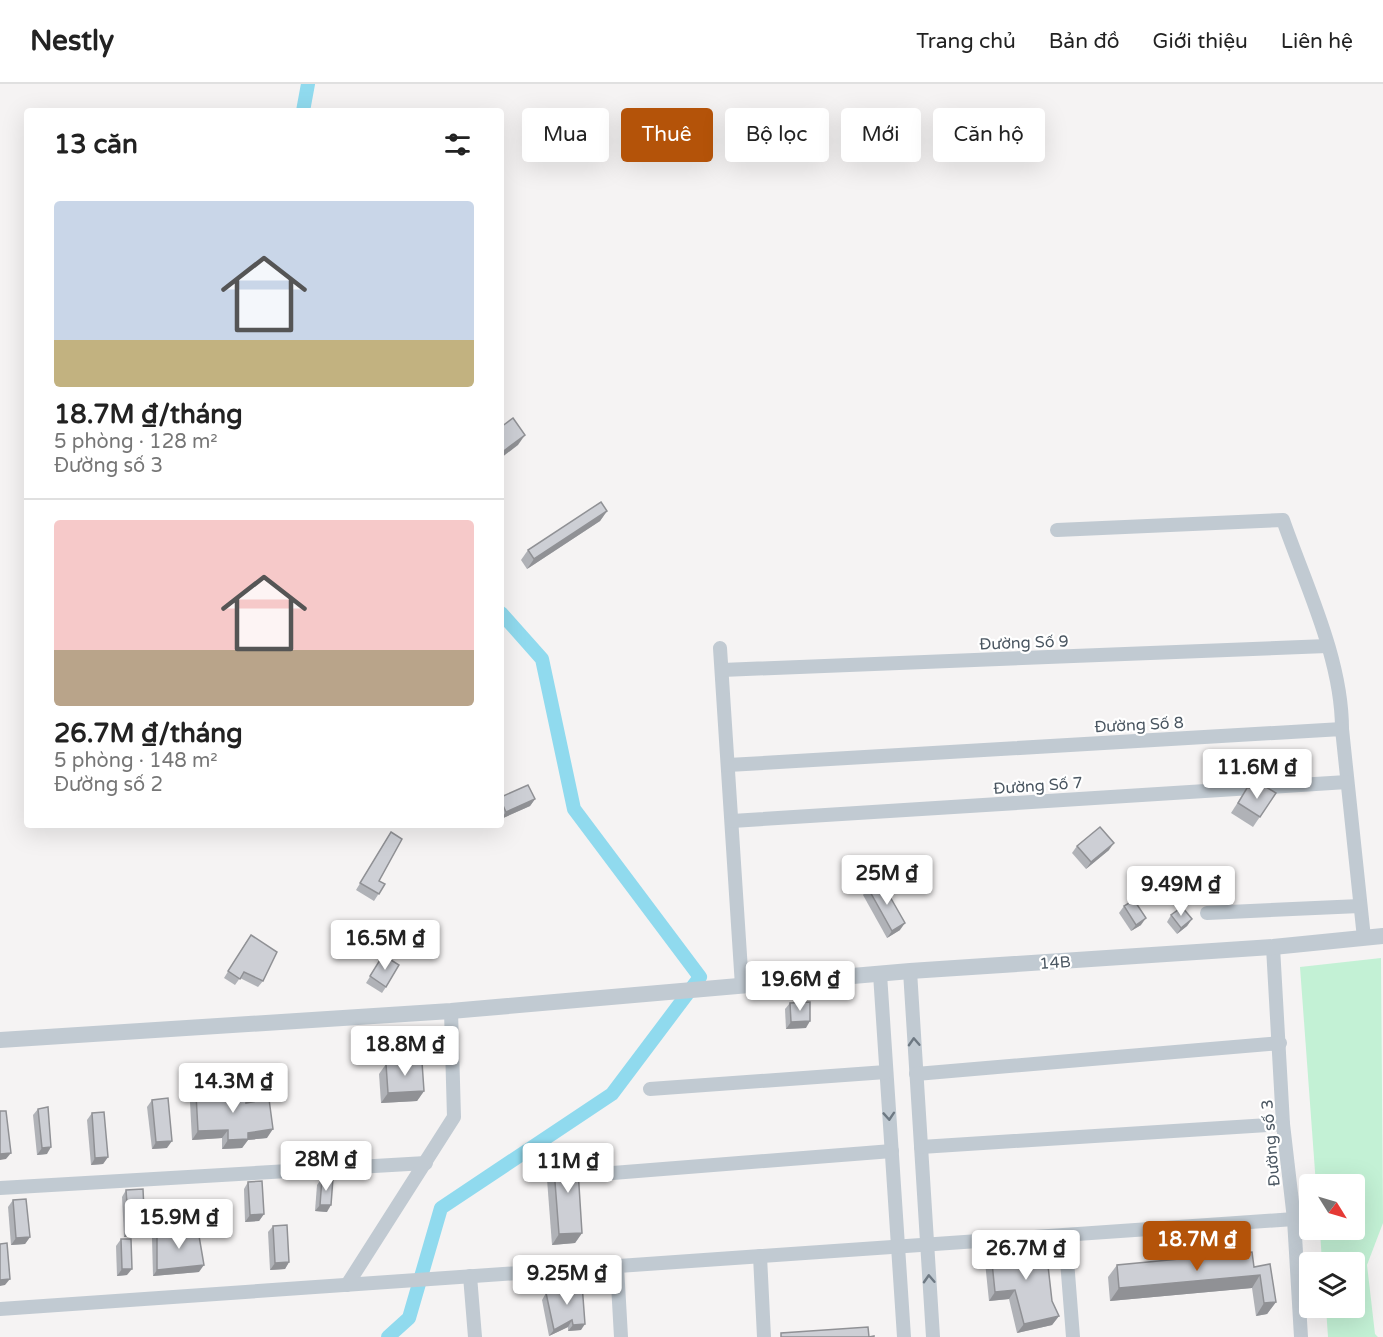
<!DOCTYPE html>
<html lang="vi">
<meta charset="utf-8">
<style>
body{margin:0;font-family:"Varela Round",sans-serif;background:#f2f2f2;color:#222;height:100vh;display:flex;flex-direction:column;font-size:22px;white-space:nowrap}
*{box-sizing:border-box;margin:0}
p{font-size:20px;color:#767676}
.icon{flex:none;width:33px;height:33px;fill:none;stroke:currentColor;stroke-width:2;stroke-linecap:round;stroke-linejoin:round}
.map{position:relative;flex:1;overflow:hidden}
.details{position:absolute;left:24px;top:24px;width:480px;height:720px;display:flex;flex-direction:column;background:#fff;border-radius:6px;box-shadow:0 6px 24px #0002}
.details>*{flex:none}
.guide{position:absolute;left:522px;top:24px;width:570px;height:54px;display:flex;gap:12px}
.needle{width:39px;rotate:127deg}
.buttons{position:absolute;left:1299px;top:1090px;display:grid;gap:12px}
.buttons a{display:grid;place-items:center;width:66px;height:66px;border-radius:6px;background:#fff;box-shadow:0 6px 24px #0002;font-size:30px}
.price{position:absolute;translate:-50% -51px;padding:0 14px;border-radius:6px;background:#fff;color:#222;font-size:20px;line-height:39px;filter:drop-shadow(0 2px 3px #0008)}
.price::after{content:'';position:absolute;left:50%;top:36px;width:18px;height:14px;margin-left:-9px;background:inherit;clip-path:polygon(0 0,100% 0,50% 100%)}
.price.selected{background:#b45309;color:#fff}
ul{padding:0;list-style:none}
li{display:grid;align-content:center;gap:12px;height:318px;padding:0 30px}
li+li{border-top:2px solid #e0e0e0}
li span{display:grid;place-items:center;height:186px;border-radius:6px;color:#555}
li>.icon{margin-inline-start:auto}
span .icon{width:108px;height:108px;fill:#fffc;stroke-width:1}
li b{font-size:26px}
h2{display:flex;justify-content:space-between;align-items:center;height:72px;padding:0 30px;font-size:26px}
.pill{padding:0 21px;border-radius:6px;background:#fff;box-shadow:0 6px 24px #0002;font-size:21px;line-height:54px}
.pill.selected{background:#b45309;color:#fff}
header{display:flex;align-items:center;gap:36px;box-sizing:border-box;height:84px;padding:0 30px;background:#fff;border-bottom:2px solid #e0e0e0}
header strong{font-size:28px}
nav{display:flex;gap:33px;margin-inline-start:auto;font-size:21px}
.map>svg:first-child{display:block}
</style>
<header>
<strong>Nestly</strong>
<nav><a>Trang chủ</a><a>Bản đồ</a><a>Giới thiệu</a><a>Liên hệ</a></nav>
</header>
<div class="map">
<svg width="1383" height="1253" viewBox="0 0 1383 1253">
<rect width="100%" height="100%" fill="#f5f3f3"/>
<polygon fill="#c3f1d5" points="1381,874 1383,1139 1367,1181 1375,1250 1378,1253 1328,1253 1326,1224 1354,1224 1354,1179 1322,1179 1320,1146 1354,1146 1354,1101 1316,1101 1300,883"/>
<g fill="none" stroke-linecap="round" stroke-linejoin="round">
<g stroke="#90daee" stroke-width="14">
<polyline points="303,27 308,0"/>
<polyline points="388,1253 409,1234 441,1124 612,1010 700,893 574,725 542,575 501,529"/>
</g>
<g stroke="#c1cad2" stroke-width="14">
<path d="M1057,446L1283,436C1306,502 1342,575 1342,645"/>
<polyline points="720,564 742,902"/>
<polyline points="722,586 1327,562"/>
<polyline points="728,681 1342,645 1364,854"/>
<polyline points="732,737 1347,698"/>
<polyline points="1207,829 1360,822"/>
<polyline points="1273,863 1283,1040 1294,1135 1301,1253"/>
<polyline points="910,887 933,1253"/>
<polyline points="880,890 904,1253"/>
<polyline points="916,990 1280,959"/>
<polyline points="650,1005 886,988"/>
<polyline points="921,1063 1283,1040"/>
<polyline points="600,1090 892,1067"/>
<polyline points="0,1104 426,1079"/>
<polyline points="1065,1151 1073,1253"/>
<polyline points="760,1172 764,1253"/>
<polyline points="617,1182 621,1253"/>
<polyline points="470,1192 475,1253"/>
<polyline points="347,1201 454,1033 451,927"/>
<polyline points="0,1225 1294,1135"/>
</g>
<polyline stroke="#c1cad2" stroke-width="16" points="0,956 451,927 910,887 1273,863 1383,852"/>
</g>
<g fill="#b0b2b7">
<polygon points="607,427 600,437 527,485 521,476 528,466"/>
<polygon points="1247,704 1276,709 1253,743 1231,729"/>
<polygon points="501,713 535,715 530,722 501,735"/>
<polygon points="391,748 379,797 385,800 374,817 356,806"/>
<polygon points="1077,762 1109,766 1086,785 1072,769"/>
<polygon points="868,804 900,846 887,854 863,811"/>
<polygon points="1124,822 1141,841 1131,847 1119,829"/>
<polygon points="1171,831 1192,835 1187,842 1177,850 1167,838"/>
<polygon points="246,858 263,897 258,903 240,894 235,901 224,894"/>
<polygon points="379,878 386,903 382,909 366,899"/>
<polygon points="790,919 806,944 786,945 785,925"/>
<polygon points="386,980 424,1007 417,1017 381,1019 379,990"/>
<polygon points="196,1010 246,1019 267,1054 248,1056 242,1064 222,1065 222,1054 192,1056 190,1018"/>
<polygon points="152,1016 167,1064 152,1065 147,1023"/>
<polygon points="38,1025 47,1070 37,1071 33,1031"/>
<polygon points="92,1029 108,1073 103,1080 91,1081 87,1036"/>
<polygon points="553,1072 582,1149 575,1159 552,1161 546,1082"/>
<polygon points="322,1094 327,1128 315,1127 317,1101"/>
<polygon points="248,1098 264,1130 259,1137 245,1138 244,1105"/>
<polygon points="126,1106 145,1146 140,1152 124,1153 122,1113"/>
<polygon points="13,1116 30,1153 25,1160 11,1161 8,1123"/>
<polygon points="273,1142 289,1178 285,1185 270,1186 268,1148"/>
<polygon points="157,1147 173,1150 199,1188 153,1192 152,1154"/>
<polygon points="121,1155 127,1191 117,1192 116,1162"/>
<polygon points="1026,1160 1059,1232 1052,1241 1017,1249 1009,1215 989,1217 985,1178 991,1169 1023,1165"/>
<polygon points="1270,1180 1276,1218 1267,1230 1256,1232 1252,1204 1110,1217 1108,1193 1117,1181 1254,1183"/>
<polygon points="582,1200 581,1246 568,1247 568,1243 549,1252 542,1216 546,1209"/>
</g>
<g fill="#909195">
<polygon points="525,351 518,361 501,374 501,369"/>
<polygon points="607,427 600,437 527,485 534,475"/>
<polygon points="535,715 530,722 501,735 506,728"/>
<polygon points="1114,759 1109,766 1086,785 1091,778"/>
<polygon points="1146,834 1141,841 1131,847 1136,841"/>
<polygon points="1192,835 1187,842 1177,850 1181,844"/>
<polygon points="905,839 900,846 887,854 892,847"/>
<polygon points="810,937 806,944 786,945 791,938"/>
<polygon points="424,1007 417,1017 381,1019 388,1009"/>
<polygon points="273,1045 267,1054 248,1056 242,1064 222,1065 228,1056 248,1049"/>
<polygon points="228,1046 222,1054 192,1056 198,1047"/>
<polygon points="172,1057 167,1064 152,1065 156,1058"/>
<polygon points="51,1063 47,1070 37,1071 42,1064"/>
<polygon points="11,1069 6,1075 0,1076 0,1070"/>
<polygon points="108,1073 103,1080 91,1081 95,1074"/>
<polygon points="320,1121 331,1121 327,1128 315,1127"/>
<polygon points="264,1130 259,1137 245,1138 250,1131"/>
<polygon points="145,1146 140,1152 124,1153 129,1147"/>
<polygon points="582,1149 575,1159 552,1161 559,1150"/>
<polygon points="30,1153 25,1160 11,1161 16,1154"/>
<polygon points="289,1178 285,1185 270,1186 275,1179"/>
<polygon points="204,1181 199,1188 153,1192 157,1186"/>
<polygon points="122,1185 132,1185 127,1191 117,1192"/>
<polygon points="1260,1191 1252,1204 1110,1217 1119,1204"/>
<polygon points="10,1195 5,1201 0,1202 0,1196"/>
<polygon points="1015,1206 1009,1215 989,1217 995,1208"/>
<polygon points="1276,1218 1267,1230 1256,1232 1264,1219"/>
<polygon points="1059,1232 1052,1241 1017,1249 1024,1240"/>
<polygon points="572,1236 568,1243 549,1252 554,1246"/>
<polygon points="585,1240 581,1246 568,1247 573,1241"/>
</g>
<g fill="#cdcfd5" stroke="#909195" stroke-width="1.5">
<polygon points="513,334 525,351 501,369 501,343"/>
<polygon points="601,418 607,427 534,475 528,466"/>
<polygon points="528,701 535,715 506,728 501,717 501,713"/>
<polygon points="1266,703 1276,709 1260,733 1238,719 1247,704"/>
<polygon points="1100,743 1114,759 1091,778 1077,762"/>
<polygon points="391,748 402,755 379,797 385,800 379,810 360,799"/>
<polygon points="881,797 905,839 892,847 868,804"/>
<polygon points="1134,816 1146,834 1136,841 1124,822"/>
<polygon points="1182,823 1192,835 1181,844 1171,831"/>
<polygon points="251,851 277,868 263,897 244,888 240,895 228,887"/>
<polygon points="383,871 399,881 386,903 370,892"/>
<polygon points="810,918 810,937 791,938 790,919"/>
<polygon points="422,978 424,1007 388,1009 386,980"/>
<polygon points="246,1008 246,1019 269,1015 273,1045 248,1049 248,1055 228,1056 228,1046 198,1047 196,1010"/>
<polygon points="168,1014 172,1057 156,1058 152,1016"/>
<polygon points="48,1023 51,1063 42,1064 38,1025"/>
<polygon points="0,1027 6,1027 11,1069 0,1070"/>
<polygon points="104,1028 108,1073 95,1074 92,1029"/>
<polygon points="577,1070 582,1149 559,1150 553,1072"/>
<polygon points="322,1094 333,1094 331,1121 320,1121"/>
<polygon points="262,1097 264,1130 250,1131 248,1098"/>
<polygon points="143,1105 145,1146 129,1147 126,1106"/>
<polygon points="26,1115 30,1153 16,1154 13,1116"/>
<polygon points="287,1141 289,1178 275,1179 273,1142"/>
<polygon points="198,1146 204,1181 157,1186 157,1147 173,1147 173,1150"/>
<polygon points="121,1155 131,1155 132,1185 122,1185"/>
<polygon points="7,1159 10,1195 0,1196 0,1160"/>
<polygon points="1026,1160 1046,1164 1052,1217 1059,1232 1024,1240 1015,1206 995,1208 991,1169 1027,1165"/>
<polygon points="1252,1168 1254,1183 1270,1180 1276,1218 1264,1219 1260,1191 1119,1204 1117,1181"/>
<polygon points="582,1200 585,1240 573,1241 572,1236 554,1246 546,1209"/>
<polygon points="868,1243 869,1253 874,1252 874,1253 781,1253 781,1249"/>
</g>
<defs><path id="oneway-chevron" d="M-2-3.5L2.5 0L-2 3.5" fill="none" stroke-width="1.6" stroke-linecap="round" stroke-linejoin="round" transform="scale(1.5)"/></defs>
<g stroke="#6e7983">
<use href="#oneway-chevron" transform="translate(914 958) rotate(-93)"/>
<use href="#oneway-chevron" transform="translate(889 1032) rotate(86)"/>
<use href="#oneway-chevron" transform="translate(929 1195) rotate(-93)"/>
</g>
<g text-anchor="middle" stroke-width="4.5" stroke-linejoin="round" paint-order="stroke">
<g font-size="16" fill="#4a5661" stroke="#fff">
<text transform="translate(1024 558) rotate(-2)" y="6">Đường Số 9</text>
<text transform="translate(1139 640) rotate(-3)" y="6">Đường Số 8</text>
<text transform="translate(1038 701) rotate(-4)" y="6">Đường Số 7</text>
<text transform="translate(1055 878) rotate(-4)" y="6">14B</text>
<text transform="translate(1270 1059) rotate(-95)" y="6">Đường số 3</text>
</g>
</g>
</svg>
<div class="buttons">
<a><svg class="needle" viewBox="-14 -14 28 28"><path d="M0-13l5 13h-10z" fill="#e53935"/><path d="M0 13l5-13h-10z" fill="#767676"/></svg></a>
<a><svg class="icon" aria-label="layers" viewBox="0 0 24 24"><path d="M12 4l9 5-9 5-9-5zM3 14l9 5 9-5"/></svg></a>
</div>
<b class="price" style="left:1257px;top:716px">11.6M ₫</b>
<b class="price" style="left:887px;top:822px">25M ₫</b>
<b class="price" style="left:1181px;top:833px">9.49M ₫</b>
<b class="price" style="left:385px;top:887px">16.5M ₫</b>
<b class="price" style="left:800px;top:928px">19.6M ₫</b>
<b class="price" style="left:405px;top:993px">18.8M ₫</b>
<b class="price" style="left:233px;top:1030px">14.3M ₫</b>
<b class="price" style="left:326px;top:1108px">28M ₫</b>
<b class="price" style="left:568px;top:1110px">11M ₫</b>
<b class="price" style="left:179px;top:1166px">15.9M ₫</b>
<b class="price selected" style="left:1197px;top:1188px">18.7M ₫</b>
<b class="price" style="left:1026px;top:1197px">26.7M ₫</b>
<b class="price" style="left:567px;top:1222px">9.25M ₫</b>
<div class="guide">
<a class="pill">Mua</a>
<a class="pill selected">Thuê</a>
<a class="pill">Bộ lọc</a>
<a class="pill">Mới</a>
<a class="pill">Căn hộ</a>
</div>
<section class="details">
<h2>13 căn<svg class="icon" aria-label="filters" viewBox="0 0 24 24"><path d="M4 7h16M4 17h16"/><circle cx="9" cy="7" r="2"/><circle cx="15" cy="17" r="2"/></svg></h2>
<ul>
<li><span style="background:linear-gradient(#c9d6e8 75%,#c2b280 0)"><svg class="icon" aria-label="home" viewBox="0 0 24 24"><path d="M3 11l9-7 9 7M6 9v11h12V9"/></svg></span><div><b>18.7M ₫/tháng</b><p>5 phòng · 128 m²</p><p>Đường số 3</p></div></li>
<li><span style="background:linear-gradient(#f6c9c9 70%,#b9a48a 0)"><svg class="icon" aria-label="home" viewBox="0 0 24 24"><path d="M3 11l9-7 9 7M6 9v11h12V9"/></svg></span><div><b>26.7M ₫/tháng</b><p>5 phòng · 148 m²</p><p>Đường số 2</p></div></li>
</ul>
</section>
</div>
